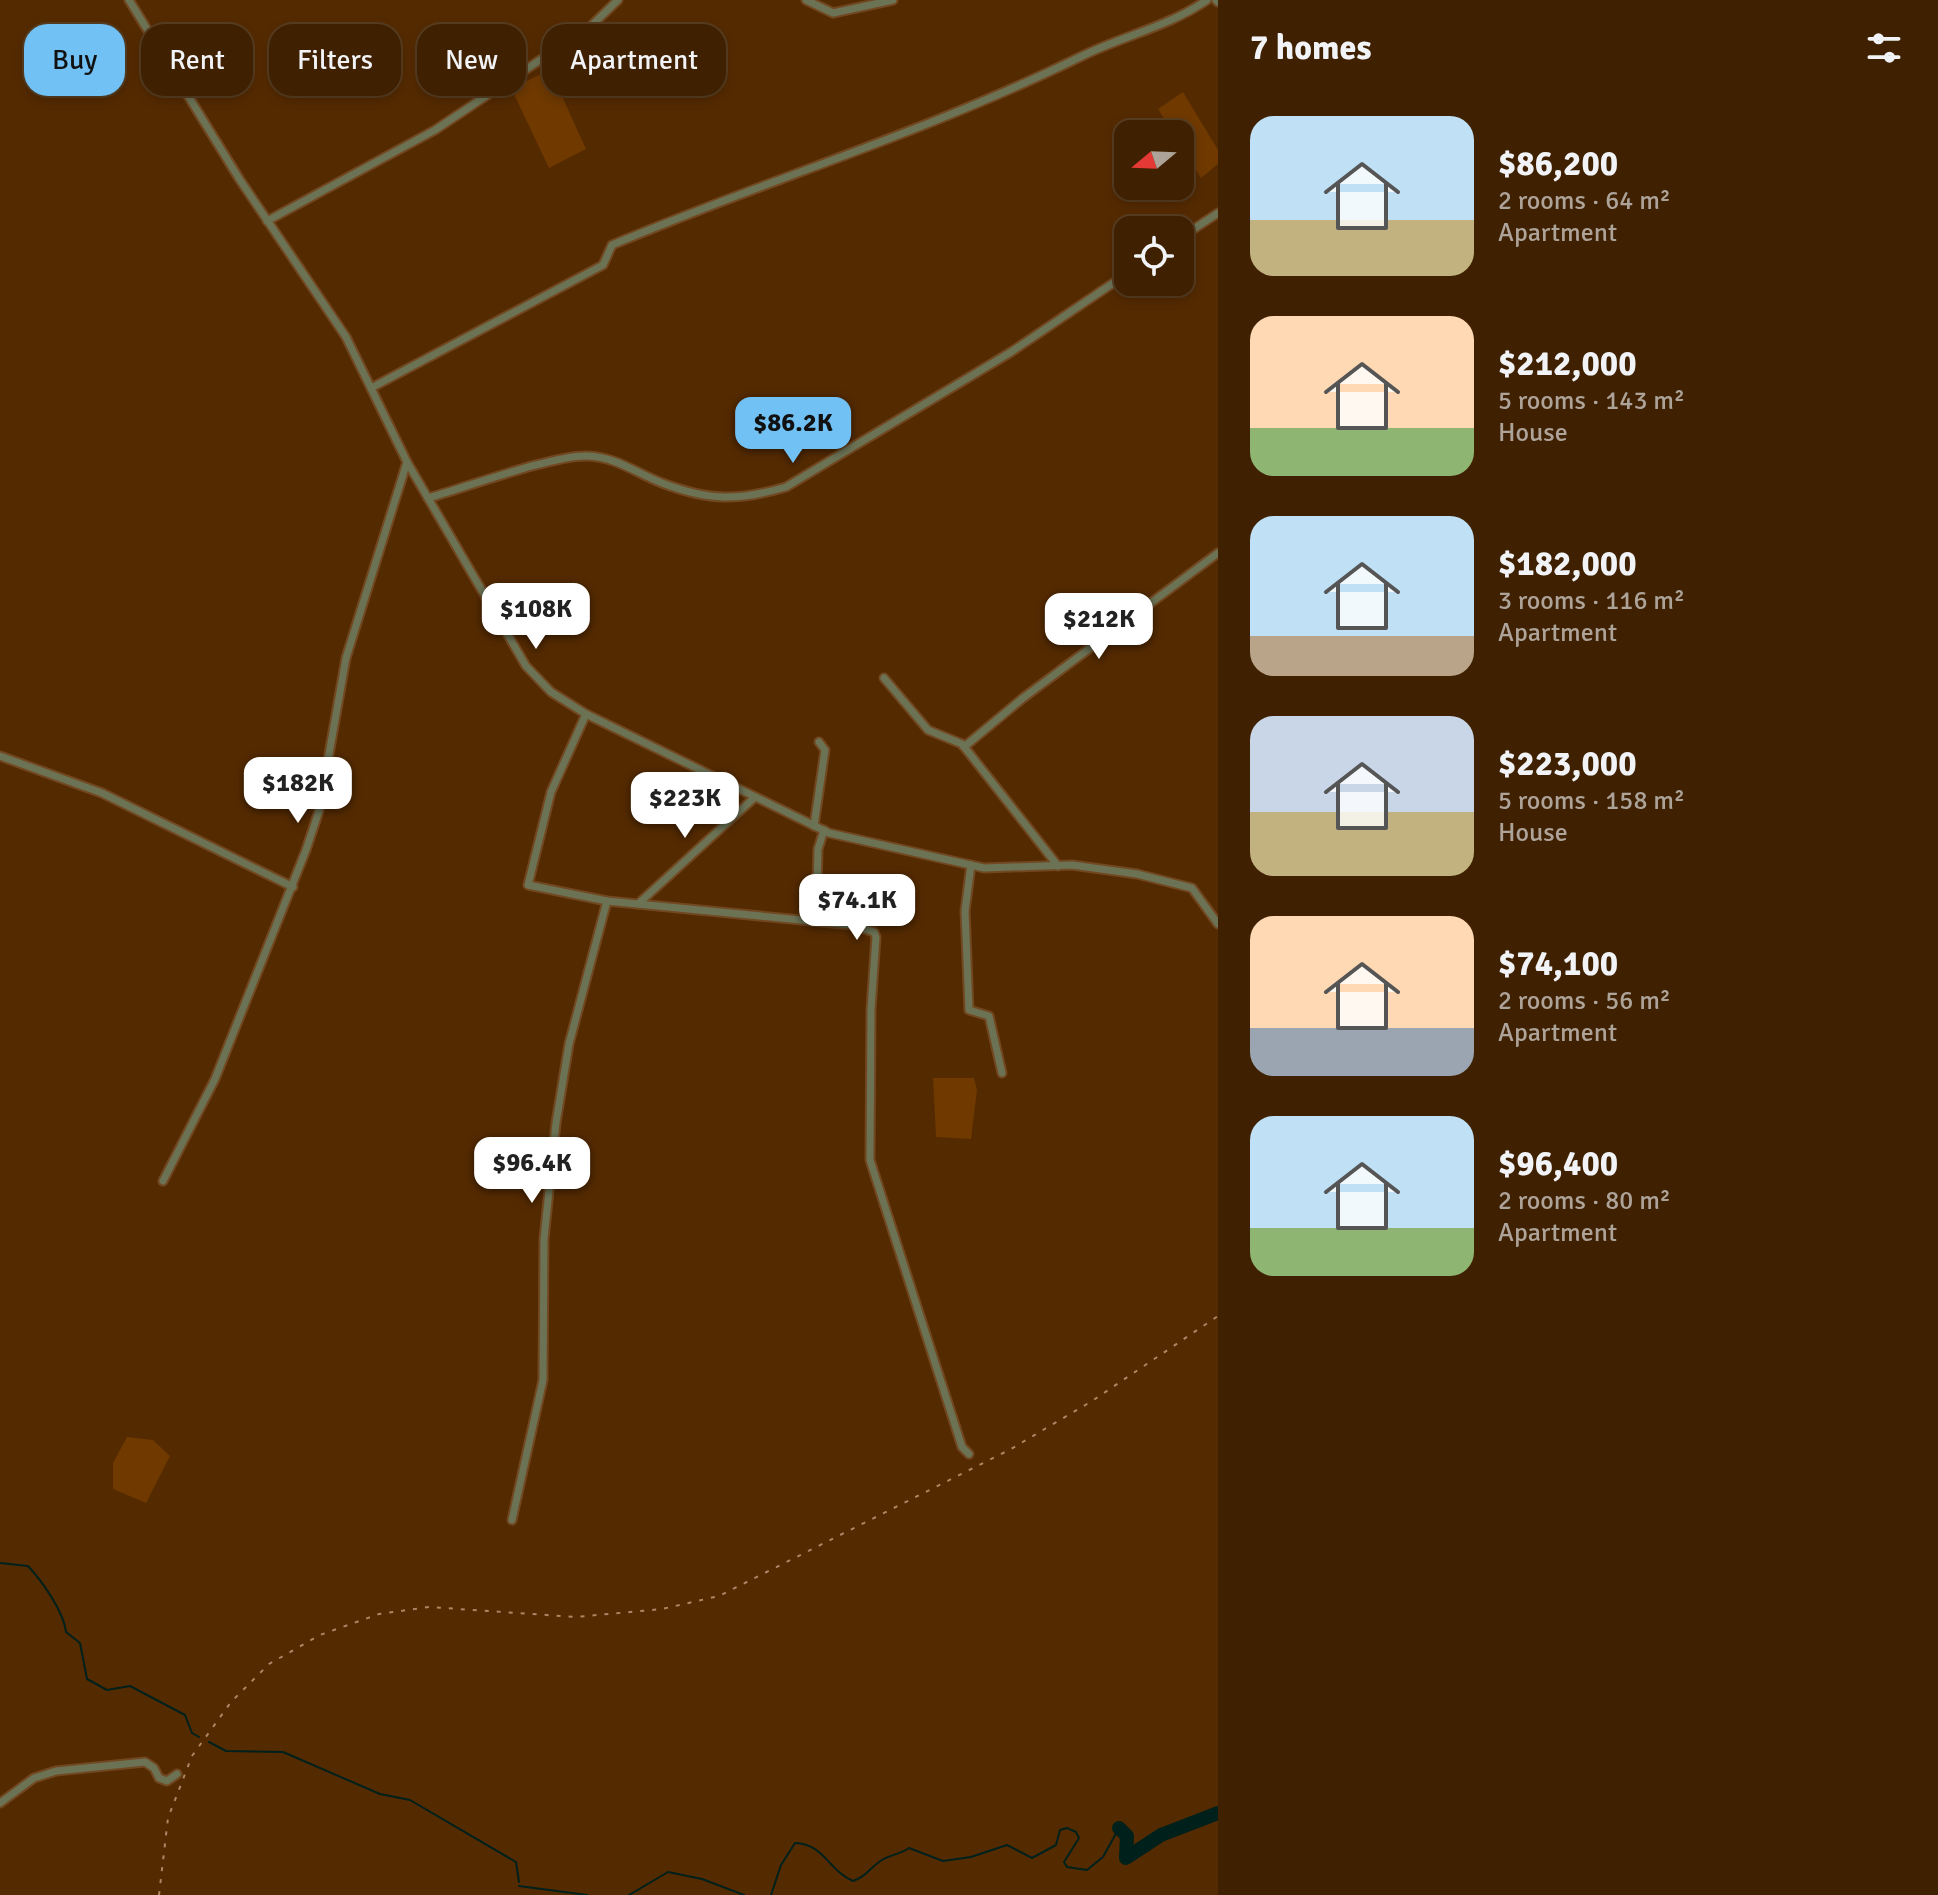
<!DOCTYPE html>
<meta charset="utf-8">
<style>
body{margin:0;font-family:Signika,sans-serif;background:#46280a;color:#f1f3f6;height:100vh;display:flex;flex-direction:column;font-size:30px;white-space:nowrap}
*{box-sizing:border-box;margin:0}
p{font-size:26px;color:#ada399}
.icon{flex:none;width:44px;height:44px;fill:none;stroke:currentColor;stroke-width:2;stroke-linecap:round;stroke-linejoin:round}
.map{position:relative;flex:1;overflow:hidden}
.drawer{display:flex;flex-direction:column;background:#3f2000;width:720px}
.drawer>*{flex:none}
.guide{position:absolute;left:24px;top:24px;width:760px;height:72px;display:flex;gap:16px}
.needle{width:52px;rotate:251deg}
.buttons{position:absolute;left:1114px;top:120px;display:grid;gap:16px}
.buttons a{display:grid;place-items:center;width:80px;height:80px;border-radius:16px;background:#3f2000;box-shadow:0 4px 12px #0003,0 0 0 2px #583e22;font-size:40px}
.price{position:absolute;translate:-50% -68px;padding:0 18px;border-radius:16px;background:#fff;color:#222;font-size:26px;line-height:52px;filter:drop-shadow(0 2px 4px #0008)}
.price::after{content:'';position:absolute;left:50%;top:48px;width:24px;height:18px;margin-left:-12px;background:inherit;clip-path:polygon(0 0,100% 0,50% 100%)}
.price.selected{background:#71c1f5;color:#111}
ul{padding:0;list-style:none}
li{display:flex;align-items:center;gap:24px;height:200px;padding:0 32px}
li span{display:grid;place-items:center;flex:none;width:224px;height:160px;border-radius:24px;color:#555}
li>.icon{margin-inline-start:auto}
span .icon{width:96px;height:96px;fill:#fffc;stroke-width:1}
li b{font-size:34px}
h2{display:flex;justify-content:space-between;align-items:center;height:96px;padding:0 32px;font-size:34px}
.chip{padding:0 28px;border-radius:24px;background:#3f2000;box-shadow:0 4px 12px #0003,0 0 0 2px #583e22;font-size:28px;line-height:72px}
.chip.selected{background:#71c1f5;color:#111}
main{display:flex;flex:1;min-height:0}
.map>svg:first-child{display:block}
</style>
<main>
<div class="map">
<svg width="1218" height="1895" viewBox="0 0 1218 1895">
<rect width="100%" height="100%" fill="#542a00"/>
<g fill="#6f3900">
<polygon points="550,70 586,149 549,168 511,88"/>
<polygon points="1183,92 1218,150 1218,164 1201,178 1180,144 1180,134 1174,134 1158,109"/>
<polygon points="933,1078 974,1078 977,1090 971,1139 936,1137"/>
<polygon points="127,1437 153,1440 170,1456 146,1503 113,1489 113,1463"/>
</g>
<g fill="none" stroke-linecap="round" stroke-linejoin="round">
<g stroke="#00211b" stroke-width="2">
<path d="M0,1563L28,1566C42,1581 64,1612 66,1632L80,1643L87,1679L107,1690L130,1686L185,1715L192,1733L199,1737"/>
<polyline points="209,1742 226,1751 283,1752 380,1794 410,1800 516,1862 519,1882"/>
<polyline points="519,1886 587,1895"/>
<polyline points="629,1895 668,1872 702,1879 744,1895"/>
<path d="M771,1895L781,1865L795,1843C824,1844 828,1870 853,1881C866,1877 869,1869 879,1862C887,1855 900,1855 909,1848L943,1861L971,1857L1007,1845L1032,1858L1056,1845L1060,1830L1067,1828L1076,1832L1079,1838L1064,1862L1067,1867L1087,1870L1103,1857L1119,1828"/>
</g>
<polyline stroke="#00211b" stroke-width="14" points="1119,1828 1127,1836 1126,1858 1161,1835 1218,1813"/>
<defs>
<g id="street">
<polyline points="129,0 240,180 346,337 407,462 526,666 551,692 586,714 829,833 984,868 1072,865 1137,874 1192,888 1218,924"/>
<polyline points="806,0 833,13 893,0"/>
<polyline points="1216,0 1218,2"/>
<polyline points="267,221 435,130 591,26 618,0"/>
<polyline points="1180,238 1218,213"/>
<path d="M371,388L603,265L612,245C767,180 929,131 1080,57C1122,36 1168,27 1207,0"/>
<path d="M428,498C464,488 556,454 588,456C616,457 636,473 662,483C709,501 738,501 786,487L1011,352L1128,273"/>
<polyline points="884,678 928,730 962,744 1058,866"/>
<polyline points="586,714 551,792 528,885 607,901 852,925 874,932 876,937 871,1009 870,1160 962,1447 969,1454"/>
<polyline points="964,747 1023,698 1218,553"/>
<polyline points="0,756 102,793 293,887"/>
<polyline points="814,826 825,750 819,742"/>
<polyline points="971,865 965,911 969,1010 989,1016 1002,1073"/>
<polyline points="817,890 818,849 824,830"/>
<polyline points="638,904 754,798"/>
<polyline points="163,1181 215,1079 306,850 319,811 346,658 407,462"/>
<polyline points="512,1520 543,1380 544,1239 556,1123 569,1044 607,901"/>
<polyline points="0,1803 34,1778 56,1771 145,1762 154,1768 159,1778 167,1781 177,1774"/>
</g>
</defs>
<use href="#street" stroke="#714821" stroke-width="11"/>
<use href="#street" stroke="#6c7355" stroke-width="7"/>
<polyline stroke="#ac8766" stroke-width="2" stroke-dasharray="4 8" stroke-linecap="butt" points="159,1895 168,1818 192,1756 231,1702 269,1664 320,1635 379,1614 429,1607 576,1617 662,1609 719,1596 1011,1449 1092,1401 1218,1316"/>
</g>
</svg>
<div class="buttons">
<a><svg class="needle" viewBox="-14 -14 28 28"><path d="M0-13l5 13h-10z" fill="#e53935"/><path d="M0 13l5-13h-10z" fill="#ada399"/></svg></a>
<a><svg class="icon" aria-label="locate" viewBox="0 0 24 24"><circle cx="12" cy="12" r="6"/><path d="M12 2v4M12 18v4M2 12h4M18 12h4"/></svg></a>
</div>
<b class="price selected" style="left:793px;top:465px">$86.2K</b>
<b class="price" style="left:536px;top:651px">$108K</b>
<b class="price" style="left:1099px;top:661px">$212K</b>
<b class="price" style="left:298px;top:825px">$182K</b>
<b class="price" style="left:685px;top:840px">$223K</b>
<b class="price" style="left:857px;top:942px">$74.1K</b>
<b class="price" style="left:532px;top:1205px">$96.4K</b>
<div class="guide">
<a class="chip selected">Buy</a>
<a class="chip">Rent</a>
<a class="chip">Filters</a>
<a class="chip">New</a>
<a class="chip">Apartment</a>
</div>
</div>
<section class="drawer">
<h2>7 homes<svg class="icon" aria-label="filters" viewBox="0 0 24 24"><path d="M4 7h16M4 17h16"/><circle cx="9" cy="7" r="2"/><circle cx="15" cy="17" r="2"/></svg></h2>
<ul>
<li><span style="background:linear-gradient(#bfe0f5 65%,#c2b280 0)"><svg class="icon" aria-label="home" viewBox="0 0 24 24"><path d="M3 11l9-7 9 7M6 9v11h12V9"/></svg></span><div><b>$86,200</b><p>2 rooms · 64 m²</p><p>Apartment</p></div></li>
<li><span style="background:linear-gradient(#ffd9b3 70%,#8fb573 0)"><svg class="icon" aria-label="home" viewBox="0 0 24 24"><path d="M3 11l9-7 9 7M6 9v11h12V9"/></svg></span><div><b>$212,000</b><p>5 rooms · 143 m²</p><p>House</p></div></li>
<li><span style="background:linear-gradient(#bfe0f5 75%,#b9a48a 0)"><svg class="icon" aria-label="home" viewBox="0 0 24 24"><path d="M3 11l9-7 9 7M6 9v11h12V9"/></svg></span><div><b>$182,000</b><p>3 rooms · 116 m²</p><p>Apartment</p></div></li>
<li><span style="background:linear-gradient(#c9d6e8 60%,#c2b280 0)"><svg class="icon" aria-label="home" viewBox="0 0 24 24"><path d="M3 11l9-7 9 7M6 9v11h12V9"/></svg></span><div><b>$223,000</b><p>5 rooms · 158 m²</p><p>House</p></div></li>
<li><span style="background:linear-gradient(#ffd9b3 70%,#9aa5b1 0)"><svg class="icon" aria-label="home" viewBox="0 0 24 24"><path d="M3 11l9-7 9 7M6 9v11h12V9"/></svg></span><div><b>$74,100</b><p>2 rooms · 56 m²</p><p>Apartment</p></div></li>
<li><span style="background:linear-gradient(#bfe0f5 70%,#8fb573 0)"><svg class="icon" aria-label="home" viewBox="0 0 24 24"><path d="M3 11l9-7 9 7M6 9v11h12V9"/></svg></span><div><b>$96,400</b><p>2 rooms · 80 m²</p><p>Apartment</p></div></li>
</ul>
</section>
</main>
